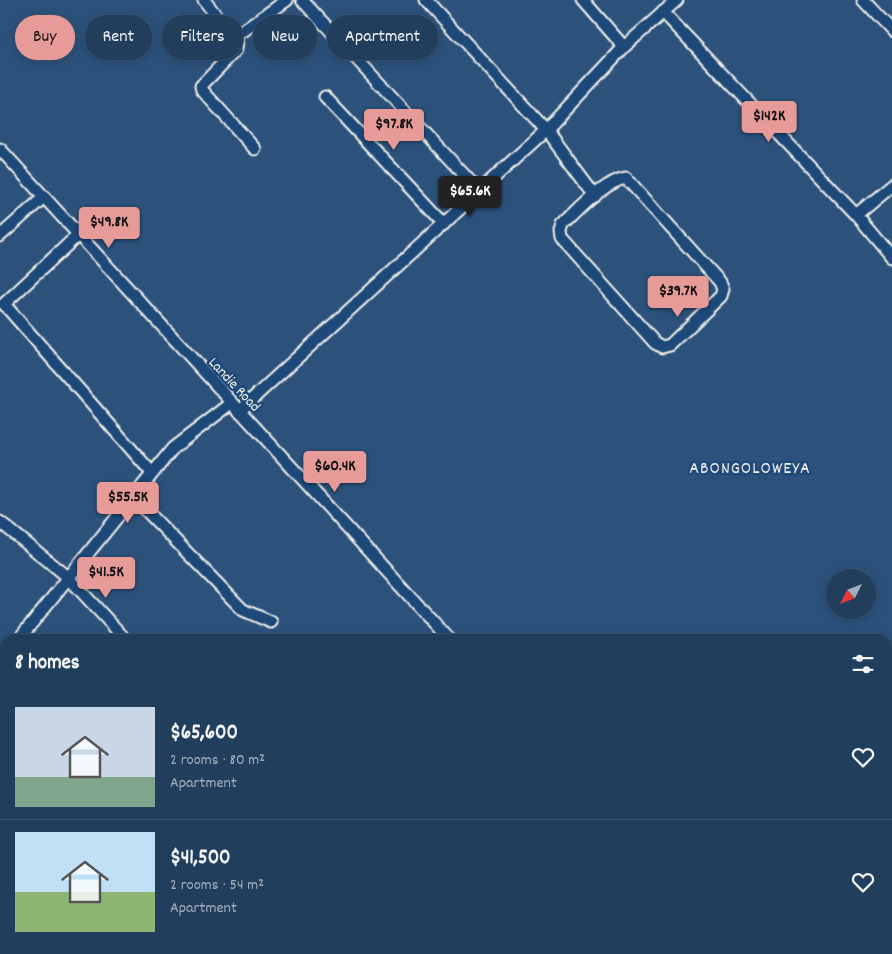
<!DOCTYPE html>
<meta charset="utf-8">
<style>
body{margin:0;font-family:Dekko,sans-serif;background:#294563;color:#f1f3f6;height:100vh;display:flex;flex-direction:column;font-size:19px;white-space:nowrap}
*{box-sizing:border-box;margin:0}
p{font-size:16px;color:#a2aebc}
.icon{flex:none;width:28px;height:28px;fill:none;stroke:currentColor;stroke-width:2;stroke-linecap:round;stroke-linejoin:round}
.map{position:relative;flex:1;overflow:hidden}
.details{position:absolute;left:0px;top:634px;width:892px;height:321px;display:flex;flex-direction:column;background:#213e5d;border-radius:15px 15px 0 0;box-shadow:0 2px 12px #0003,0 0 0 1px #3e5772}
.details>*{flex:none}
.top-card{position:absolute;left:15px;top:15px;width:500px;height:45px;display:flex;gap:10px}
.needle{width:32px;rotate:228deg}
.fabs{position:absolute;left:826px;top:569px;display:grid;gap:10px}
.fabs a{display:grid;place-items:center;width:50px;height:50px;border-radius:50%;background:#213e5d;box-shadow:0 2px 12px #0003,0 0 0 1px #3e5772;font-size:25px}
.price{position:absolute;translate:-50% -42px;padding:0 11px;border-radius:5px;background:#e69b98;color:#111;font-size:16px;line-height:32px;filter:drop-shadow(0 1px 2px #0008)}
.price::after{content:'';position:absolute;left:50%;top:30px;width:15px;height:11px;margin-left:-8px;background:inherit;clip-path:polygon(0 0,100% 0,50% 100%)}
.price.selected{background:#222;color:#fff}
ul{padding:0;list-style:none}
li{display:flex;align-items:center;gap:15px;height:125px;padding:0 15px}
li+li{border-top:1px solid #3e5772}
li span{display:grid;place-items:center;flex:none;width:140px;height:100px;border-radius:0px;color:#555}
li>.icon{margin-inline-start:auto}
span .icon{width:60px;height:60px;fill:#fffc;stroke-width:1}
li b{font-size:21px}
h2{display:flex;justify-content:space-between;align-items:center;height:60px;padding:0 15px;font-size:21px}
.pill{padding:0 18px;border-radius:22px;background:#213e5d;box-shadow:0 2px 12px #0003,0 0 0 1px #3e5772;font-size:18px;line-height:45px}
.pill.selected{background:#e69b98;color:#111}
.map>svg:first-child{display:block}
</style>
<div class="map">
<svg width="892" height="954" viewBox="0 0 892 954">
<rect width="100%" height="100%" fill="#2c527c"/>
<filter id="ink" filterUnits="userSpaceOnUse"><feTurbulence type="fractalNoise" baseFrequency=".02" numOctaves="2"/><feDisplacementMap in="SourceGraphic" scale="10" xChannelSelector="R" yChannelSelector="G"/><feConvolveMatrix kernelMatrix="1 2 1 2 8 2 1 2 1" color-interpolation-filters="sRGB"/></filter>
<g filter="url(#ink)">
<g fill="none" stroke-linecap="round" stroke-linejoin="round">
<defs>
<polyline id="service" points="888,807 892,812"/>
<g id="minor">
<polyline points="204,0 222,23 234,32 243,31 287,0"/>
<polyline points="302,0 480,192"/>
<polyline points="426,0 546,130 595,196"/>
<polyline points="583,0 624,47"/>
<polyline points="863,0 892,31"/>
<polyline points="663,12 856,215 892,258"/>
<polyline points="238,32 236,50 201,86 202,90 255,149"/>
<polyline points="325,97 444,224"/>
<polyline points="0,149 449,639"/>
<path d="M626,178L720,282L723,289L721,296L670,345L662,347L655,343L562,239L561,232L563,225C578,211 605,181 626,178Z"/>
<polyline points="856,215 892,185"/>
<polyline points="78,235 4,304 152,473"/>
<polyline points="0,236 44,197"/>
<polyline points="239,411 546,130 624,47 677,0"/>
<polyline points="133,497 243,610 271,622"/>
<polyline points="0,522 68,577 125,639"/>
<polyline points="19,639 173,448 232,403"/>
<polyline points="0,663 5,656"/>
<polyline points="0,890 5,894"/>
<polyline points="888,938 892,934"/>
<polyline points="80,950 86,954"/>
<polyline points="614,950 618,954"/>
<polyline points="726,950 729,954"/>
<polyline points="163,954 168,950"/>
<polyline points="318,954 323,950"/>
<polyline points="460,954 464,950"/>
<polyline points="581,954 584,950"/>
<polyline points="870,954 875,950"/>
</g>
</defs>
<use href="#service" stroke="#f4f1e8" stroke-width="9"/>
<use href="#minor" stroke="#f4f1e8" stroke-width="15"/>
<use href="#service" stroke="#1f4a7a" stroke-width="5.5"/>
<use href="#minor" stroke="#1f4a7a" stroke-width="11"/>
</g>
</g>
<g text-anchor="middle" stroke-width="5" stroke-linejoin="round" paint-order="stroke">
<g font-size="15" fill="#f4f1e8" stroke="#1f4a7a">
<text transform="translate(235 384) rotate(47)" y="5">Landie Road</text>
</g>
<g font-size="18" letter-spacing="1" fill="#f4f1e8" stroke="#1f4a7a">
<text x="750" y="473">ABONGOLOWEYA</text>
</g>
</g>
</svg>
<div class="fabs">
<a><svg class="needle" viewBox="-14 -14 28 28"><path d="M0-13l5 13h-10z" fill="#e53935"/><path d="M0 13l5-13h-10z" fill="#a2aebc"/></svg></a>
</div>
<b class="price" style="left:769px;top:143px">$142K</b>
<b class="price" style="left:394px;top:151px">$97.8K</b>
<b class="price selected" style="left:470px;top:218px">$65.6K</b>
<b class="price" style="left:109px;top:249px">$49.8K</b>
<b class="price" style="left:678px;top:318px">$39.7K</b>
<b class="price" style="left:335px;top:493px">$60.4K</b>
<b class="price" style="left:128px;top:524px">$55.5K</b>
<b class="price" style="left:106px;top:599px">$41.5K</b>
<div class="top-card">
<a class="pill selected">Buy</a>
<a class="pill">Rent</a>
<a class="pill">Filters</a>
<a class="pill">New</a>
<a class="pill">Apartment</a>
</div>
<section class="details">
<h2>8 homes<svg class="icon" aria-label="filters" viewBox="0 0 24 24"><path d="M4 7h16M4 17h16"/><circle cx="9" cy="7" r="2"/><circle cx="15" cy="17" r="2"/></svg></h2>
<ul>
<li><span style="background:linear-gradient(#c9d6e8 70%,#7fa58c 0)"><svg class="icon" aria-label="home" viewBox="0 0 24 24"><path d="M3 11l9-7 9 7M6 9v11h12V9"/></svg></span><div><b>$65,600</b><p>2 rooms · 80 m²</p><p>Apartment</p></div><svg class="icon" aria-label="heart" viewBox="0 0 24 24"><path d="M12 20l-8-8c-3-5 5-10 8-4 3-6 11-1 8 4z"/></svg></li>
<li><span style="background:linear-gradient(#bfe0f5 60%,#8fb573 0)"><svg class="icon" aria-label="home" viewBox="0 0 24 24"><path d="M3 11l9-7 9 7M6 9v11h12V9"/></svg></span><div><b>$41,500</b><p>2 rooms · 54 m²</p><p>Apartment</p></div><svg class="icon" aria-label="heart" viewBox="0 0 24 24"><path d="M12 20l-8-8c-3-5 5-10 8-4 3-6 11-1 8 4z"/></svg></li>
</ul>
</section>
</div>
